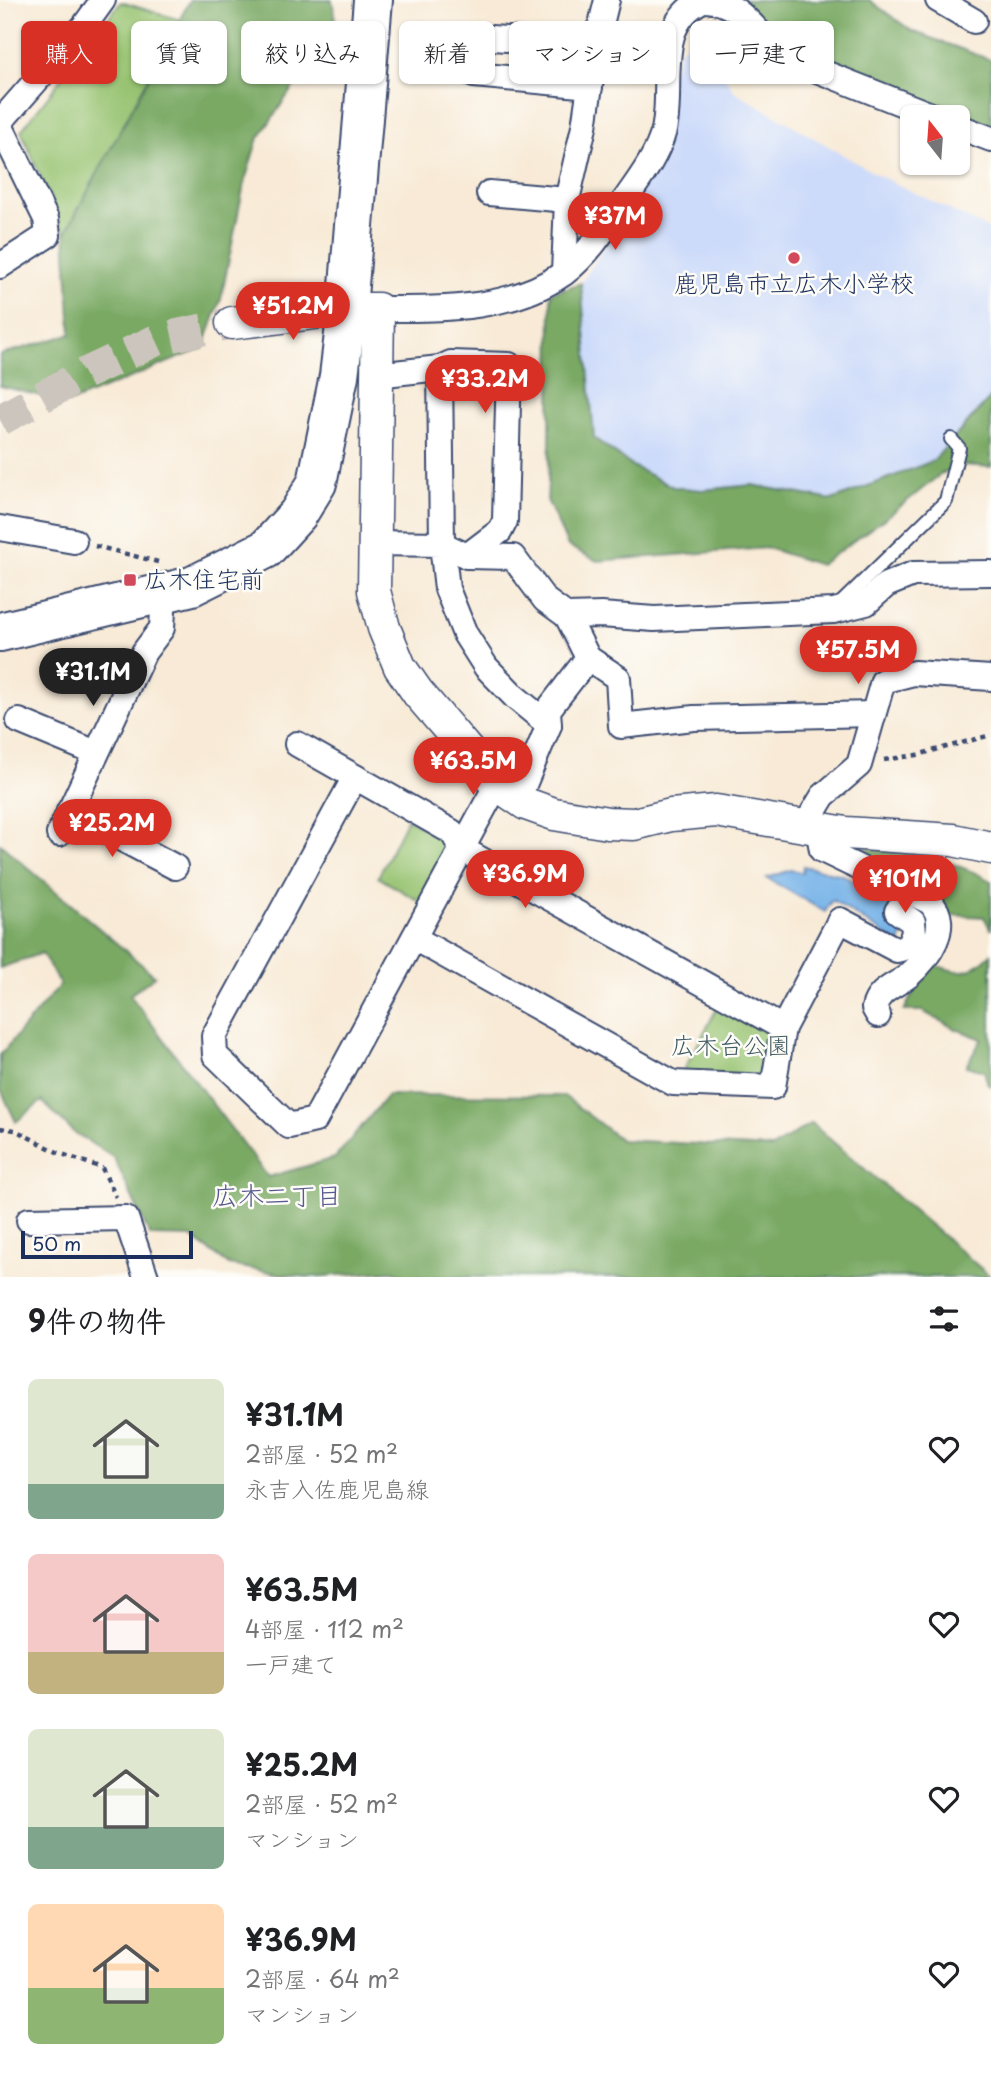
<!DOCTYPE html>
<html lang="ja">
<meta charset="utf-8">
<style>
body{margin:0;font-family:"Playpen Sans","Klee One",sans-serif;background:#f6f6f6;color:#202124;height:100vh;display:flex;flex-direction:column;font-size:26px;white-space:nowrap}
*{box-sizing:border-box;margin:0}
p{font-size:23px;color:#757577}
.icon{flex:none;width:38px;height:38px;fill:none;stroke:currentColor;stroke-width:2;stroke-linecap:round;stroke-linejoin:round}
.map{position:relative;height:1277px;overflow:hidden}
.details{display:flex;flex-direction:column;background:#fff;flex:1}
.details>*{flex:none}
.banner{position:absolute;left:21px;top:21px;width:950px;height:63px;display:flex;gap:14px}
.needle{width:46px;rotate:343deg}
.tools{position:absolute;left:900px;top:105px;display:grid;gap:14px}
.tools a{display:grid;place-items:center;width:70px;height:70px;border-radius:10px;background:#fff;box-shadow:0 2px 5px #0004;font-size:35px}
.scale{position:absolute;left:21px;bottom:18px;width:172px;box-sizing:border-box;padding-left:7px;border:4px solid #1b2f5e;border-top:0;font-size:19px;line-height:24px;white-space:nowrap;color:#1b2f5e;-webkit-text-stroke:5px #fdfcf7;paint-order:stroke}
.price{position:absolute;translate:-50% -60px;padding:0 16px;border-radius:24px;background:#d93025;color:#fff;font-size:23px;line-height:46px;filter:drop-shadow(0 2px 4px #0008)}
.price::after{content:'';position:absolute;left:50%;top:42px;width:21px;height:16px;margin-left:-10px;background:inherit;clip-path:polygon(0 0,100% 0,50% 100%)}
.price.selected{background:#222;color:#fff}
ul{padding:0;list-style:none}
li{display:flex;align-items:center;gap:21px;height:175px;padding:0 28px}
li span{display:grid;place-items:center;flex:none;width:196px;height:140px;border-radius:10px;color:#555}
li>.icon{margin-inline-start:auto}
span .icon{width:84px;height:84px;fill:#fffc;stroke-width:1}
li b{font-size:30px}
h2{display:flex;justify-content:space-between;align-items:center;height:84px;padding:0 28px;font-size:30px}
.chip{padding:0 24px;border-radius:10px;background:#fff;box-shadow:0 2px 5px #0004;font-size:24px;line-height:63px}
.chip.selected{background:#d93025;color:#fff}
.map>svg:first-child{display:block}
</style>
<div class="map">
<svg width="991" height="1277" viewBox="0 0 991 1277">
<rect width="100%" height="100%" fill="#fdfcf7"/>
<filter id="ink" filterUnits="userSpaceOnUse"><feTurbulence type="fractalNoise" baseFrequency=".0143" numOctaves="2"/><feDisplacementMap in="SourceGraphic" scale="14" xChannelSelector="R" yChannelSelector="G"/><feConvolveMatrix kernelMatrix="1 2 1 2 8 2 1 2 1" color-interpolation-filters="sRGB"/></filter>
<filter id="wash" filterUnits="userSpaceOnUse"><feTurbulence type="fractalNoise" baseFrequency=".00686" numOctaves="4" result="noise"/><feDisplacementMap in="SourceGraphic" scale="28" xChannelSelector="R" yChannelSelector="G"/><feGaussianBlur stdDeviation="1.57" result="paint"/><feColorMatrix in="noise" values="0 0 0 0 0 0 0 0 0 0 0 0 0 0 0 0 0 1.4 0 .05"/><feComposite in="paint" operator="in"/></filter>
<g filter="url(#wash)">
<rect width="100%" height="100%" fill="#f8ead6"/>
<polygon fill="#cddbfa" points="689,42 703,44 734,91 874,173 991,230 991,397 933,461 832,500 752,485 702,490 673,487 634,467 594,438 581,283 614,233 681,48"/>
<g fill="#97c371" stroke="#597968" stroke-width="2">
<polygon points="121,2 181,20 65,234 21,131"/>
<polygon points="407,819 441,837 446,856 421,902 378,877"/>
<polygon points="720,1003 762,1027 770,1036 766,1068 757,1077 681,1075"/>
</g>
<g fill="#79a963" stroke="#4a6c60" stroke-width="2">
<polygon points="190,0 332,0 335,17 320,47 257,141 244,184 221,299 203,348 69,403 0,386 0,355 71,334 65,234"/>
<polygon points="735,0 869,0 912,31 991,60 991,126 974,123 872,87 781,49"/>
<polygon points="581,283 594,438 634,467 673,487 702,490 752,485 832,500 933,461 991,397 991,467 960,465 941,474 887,517 820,565 767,548 597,561 568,546 547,500 550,444 551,293"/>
<polygon points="0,844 155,976 130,995 268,1177 335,1158 388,1095 564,1096 621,1140 772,1148 811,1123 991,1277 406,1277 393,1271 309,1277 281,1274 229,1265 191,1237 150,1236 114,1158 72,1131 42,1101 16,1122 0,1088 0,1055 60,985 42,953 0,968"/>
<path d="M828,845C885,850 941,852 991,881V930L984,917L951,915L939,901Z"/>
<path d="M991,954V1086L988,1084L984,1071L966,1066L982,1039L956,1029L922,1011H904L928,962C957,973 967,978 991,954Z"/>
</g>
<polygon fill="#76b2e8" stroke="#4870a3" stroke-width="2" points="803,866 842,875 894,904 905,923 900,944 832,900 825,912 767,878 791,870 802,873"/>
</g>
<g filter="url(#ink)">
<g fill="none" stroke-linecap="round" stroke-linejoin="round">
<polyline stroke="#ccc5be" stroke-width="32" stroke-dasharray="32 16" stroke-linecap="butt" points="0,420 86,373 159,339 232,323"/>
<defs>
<polyline id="service" points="838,606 946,501 959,448 951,439"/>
<g id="minor">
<path d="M706,0C745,2 758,40 789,59L936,117"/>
<polyline points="938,0 974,21"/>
<polyline points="476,37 596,45"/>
<polyline points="474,75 590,86"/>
<polyline points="0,122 85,25 103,0"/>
<polyline points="0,125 46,219 48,235 0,266"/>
<polyline points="957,126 991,139"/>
<polyline points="489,193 567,200"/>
<polyline points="564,273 567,200 584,127 596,45 607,0"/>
<path d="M378,309C440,309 511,311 564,273C587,256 606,227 622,204C638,181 657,157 664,130C674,85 652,24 703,0"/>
<polyline points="440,368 442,544 467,556 513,557 545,600 567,616"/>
<polyline points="376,375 440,368 451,363 509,365 505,521 500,531 467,556"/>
<polyline points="0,528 74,541"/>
<polyline points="373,543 442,544 447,589 465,634 486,667 515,697 549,725"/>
<polyline points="588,658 618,678 621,726 694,718 873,714"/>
<polyline points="19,721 96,753"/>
<polyline points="297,744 452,832 462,849 783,1028"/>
<polyline points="355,777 214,1036 215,1055 289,1126 315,1120 497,784"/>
<polyline points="518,799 549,725 548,710 588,658 567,616 601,615 654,619 834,611 866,603 886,585 913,574 991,573"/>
<polyline points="69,811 175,867"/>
<polyline points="805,826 823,796 859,765 883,681 914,673 991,678"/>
<path d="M818,828L822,850L930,902C953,925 928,959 908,976C895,986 878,990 874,1008L878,1015"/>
<polyline points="59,834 144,652 162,628 164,593"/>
<polyline points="414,938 673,1083 773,1087 783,1028 840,920 897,950 908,947 914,933 913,922 897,911"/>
<polyline points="29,1220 126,1218 146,1277"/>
</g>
<polyline id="tertiary" points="232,323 347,309 378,309 374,591 384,628 400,667 418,693 495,783 526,804 554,814 608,823 634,824 671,815 716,811 846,833 953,840 991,848"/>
<polyline id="primary" points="0,632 192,586 266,549 298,514 317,483 339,376 347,309 373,0"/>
</defs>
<use href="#service" stroke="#3c4b70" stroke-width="16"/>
<use href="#minor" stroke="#3c4b70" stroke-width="28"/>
<use href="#tertiary" stroke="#3c4b70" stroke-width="35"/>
<use href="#primary" stroke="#3c4b70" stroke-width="42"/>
<g stroke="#3c4b70" stroke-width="4.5" stroke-dasharray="5 5" stroke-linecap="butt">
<polyline points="95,546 158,562"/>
<polyline points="884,760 917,755 991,735"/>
<polyline points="0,1128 15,1130 59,1153 102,1168 116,1197"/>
</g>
<use href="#service" stroke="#fff" stroke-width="12"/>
<use href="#minor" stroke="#fff" stroke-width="24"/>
<use href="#tertiary" stroke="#fff" stroke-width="32"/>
<use href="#primary" stroke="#fff" stroke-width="38"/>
</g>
</g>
<g fill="#d1495b" stroke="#fdfcf7" stroke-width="2.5">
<circle cx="794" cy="258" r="7"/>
<rect x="123" y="573" width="14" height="14" rx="3.5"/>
</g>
<g text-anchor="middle" stroke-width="5" stroke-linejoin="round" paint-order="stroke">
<g font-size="24" fill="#1b2f5e" stroke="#fdfcf7">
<text x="794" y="292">鹿児島市立広木小学校</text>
<text x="144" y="588" text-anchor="start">広木住宅前</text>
</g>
<g font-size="24" fill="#405b64" stroke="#fdfcf7">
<text x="731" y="1054">広木台公園</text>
</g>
<g font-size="26" fill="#565992" stroke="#fdfcf7">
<text x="277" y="1205">広木二丁目</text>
</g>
</g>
</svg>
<div class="tools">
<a><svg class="needle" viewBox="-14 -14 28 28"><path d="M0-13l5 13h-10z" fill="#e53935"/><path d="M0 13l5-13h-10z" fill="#757577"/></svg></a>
</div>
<div class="scale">50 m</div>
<b class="price" style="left:615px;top:252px">¥37M</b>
<b class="price" style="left:293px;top:342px">¥51.2M</b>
<b class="price" style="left:485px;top:415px">¥33.2M</b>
<b class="price" style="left:858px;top:686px">¥57.5M</b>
<b class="price selected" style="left:93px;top:708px">¥31.1M</b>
<b class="price" style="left:473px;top:797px">¥63.5M</b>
<b class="price" style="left:112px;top:859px">¥25.2M</b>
<b class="price" style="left:525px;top:910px">¥36.9M</b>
<b class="price" style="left:905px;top:915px">¥101M</b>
<div class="banner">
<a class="chip selected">購入</a>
<a class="chip">賃貸</a>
<a class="chip">絞り込み</a>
<a class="chip">新着</a>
<a class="chip">マンション</a>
<a class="chip">一戸建て</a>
</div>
</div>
<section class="details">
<h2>9件の物件<svg class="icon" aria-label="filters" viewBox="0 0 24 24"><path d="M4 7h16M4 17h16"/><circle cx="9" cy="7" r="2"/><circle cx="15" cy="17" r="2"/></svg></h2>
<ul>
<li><span style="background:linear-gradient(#dfe7d0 75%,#7fa58c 0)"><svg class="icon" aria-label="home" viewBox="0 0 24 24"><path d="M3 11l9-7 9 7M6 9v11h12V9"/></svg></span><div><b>¥31.1M</b><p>2部屋 · 52 m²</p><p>永吉入佐鹿児島線</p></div><svg class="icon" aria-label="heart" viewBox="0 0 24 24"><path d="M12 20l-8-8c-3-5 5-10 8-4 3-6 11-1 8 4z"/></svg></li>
<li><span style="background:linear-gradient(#f6c9c9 70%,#c2b280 0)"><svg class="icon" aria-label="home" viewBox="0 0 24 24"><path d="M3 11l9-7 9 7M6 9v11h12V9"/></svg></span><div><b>¥63.5M</b><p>4部屋 · 112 m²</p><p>一戸建て</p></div><svg class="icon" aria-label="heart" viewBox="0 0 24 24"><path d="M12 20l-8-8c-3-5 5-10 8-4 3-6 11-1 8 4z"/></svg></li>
<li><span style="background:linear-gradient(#dfe7d0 70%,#7fa58c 0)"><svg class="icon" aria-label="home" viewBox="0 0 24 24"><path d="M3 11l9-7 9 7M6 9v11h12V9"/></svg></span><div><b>¥25.2M</b><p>2部屋 · 52 m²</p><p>マンション</p></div><svg class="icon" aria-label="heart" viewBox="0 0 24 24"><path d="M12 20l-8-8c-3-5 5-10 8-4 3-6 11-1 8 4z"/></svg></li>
<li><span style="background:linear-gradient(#ffd9b3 60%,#8fb573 0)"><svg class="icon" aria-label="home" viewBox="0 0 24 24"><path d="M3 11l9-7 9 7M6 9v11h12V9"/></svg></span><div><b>¥36.9M</b><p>2部屋 · 64 m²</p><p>マンション</p></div><svg class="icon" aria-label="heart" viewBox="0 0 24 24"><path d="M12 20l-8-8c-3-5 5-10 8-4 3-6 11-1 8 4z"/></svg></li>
</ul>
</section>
